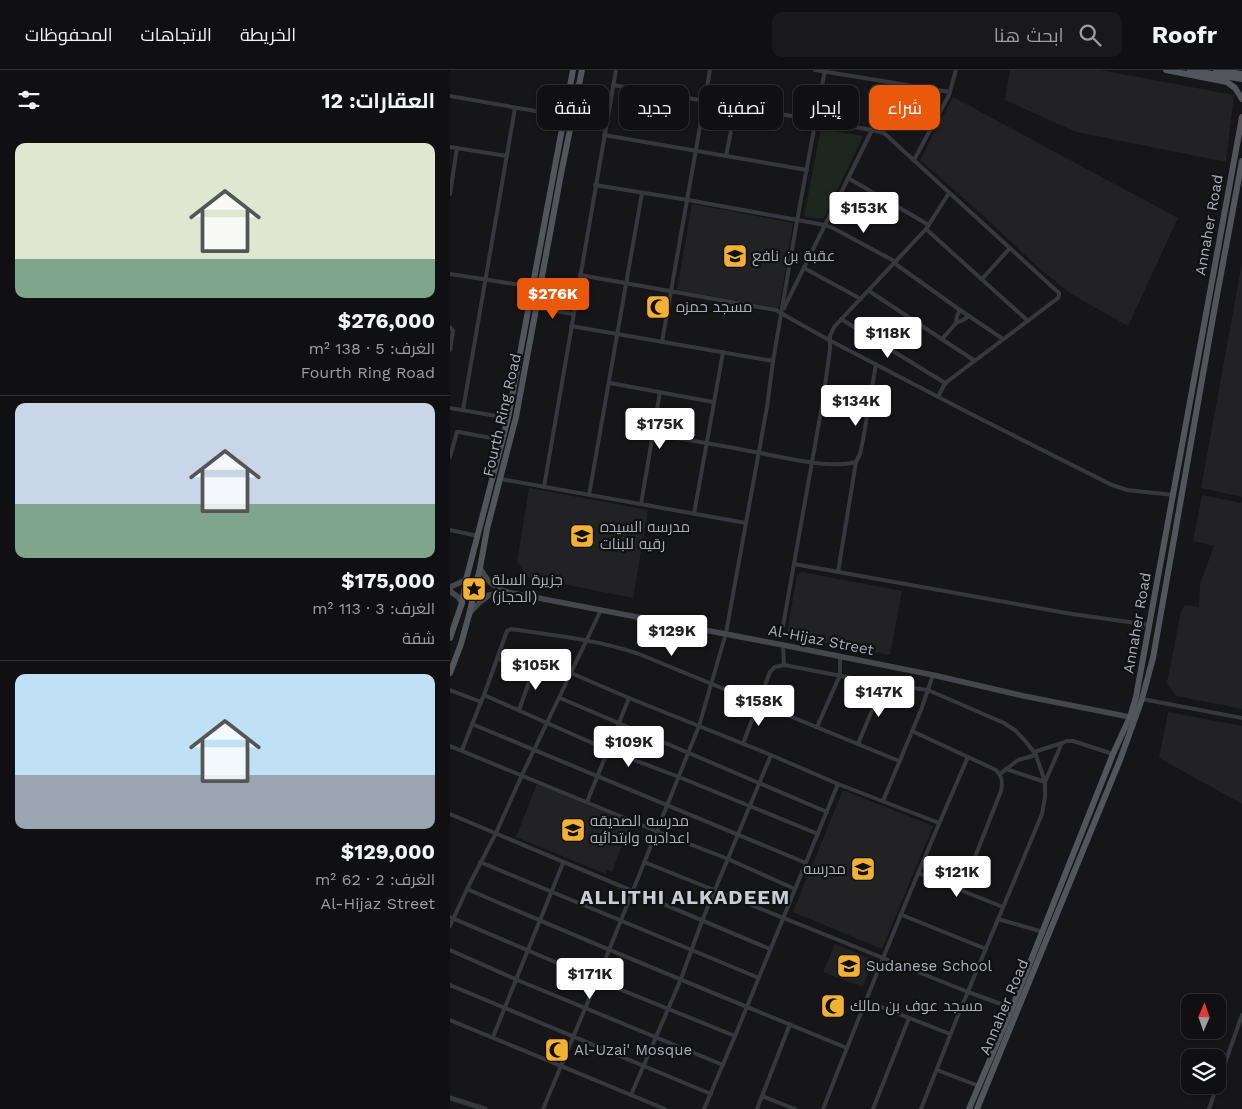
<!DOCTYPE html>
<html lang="ar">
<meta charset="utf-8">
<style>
body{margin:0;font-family:"Work Sans",Cairo,sans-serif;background:#19191b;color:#f1f3f6;direction:rtl;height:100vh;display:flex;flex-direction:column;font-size:19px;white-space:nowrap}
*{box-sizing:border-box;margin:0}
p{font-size:16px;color:#9c9d9f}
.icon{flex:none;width:28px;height:28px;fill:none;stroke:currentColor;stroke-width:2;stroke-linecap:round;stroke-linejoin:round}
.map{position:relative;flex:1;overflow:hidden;direction:ltr}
.sheet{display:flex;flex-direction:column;background:#101012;width:450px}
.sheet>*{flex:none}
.guide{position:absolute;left:15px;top:15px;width:475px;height:45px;direction:rtl;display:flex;gap:10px}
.needle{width:32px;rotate:2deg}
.buttons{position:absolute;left:731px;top:924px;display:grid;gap:10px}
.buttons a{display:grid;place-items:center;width:45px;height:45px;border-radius:10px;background:#101012;box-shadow:0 1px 4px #0004,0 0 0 1px #303032;font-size:25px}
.price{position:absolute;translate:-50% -42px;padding:0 11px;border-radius:5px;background:#fff;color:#222;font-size:16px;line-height:32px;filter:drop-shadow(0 1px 2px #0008)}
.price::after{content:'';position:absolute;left:50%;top:30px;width:15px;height:11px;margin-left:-8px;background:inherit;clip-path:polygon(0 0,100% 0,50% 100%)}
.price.selected{background:#ea580c;color:#fff}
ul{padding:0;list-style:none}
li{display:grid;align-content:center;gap:10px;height:265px;padding:0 15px}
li+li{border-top:1px solid #303032}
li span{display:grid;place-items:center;height:155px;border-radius:10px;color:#555}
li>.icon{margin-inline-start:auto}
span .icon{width:90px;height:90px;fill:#fffc;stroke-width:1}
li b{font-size:21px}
h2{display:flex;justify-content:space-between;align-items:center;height:60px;padding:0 15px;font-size:21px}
.pill{padding:0 18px;border-radius:10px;background:#101012;box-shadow:0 1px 4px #0004,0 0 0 1px #303032;font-size:18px;line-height:45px}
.pill.selected{background:#ea580c;color:#fff}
header{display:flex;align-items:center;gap:30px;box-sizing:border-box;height:70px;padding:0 25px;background:#101012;border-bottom:1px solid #303032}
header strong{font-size:24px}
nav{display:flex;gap:28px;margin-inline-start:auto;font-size:18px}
.search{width:350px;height:45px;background:#19191b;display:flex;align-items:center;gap:12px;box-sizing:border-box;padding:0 18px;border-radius:10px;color:#9c9d9f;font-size:19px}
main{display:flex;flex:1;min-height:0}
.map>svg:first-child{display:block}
</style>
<header>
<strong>Roofr</strong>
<div class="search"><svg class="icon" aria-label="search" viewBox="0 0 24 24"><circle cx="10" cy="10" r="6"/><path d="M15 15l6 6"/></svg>ابحث هنا</div>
<nav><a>الخريطة</a><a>الاتجاهات</a><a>المحفوظات</a></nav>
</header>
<main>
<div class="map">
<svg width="792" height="1039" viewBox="0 0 792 1039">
<rect width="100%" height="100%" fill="#161618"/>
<g fill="#222225">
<polygon points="560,0 650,0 784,25 776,92 626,62 555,30"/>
<polygon points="503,27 728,148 678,256 621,224 590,199 537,149 470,90"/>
<polygon points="242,134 343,153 329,238 227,220"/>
<polygon points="792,193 792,427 751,418"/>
<polygon points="79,418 198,440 183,528 78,507 67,492"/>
<polygon points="752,425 792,433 792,639 726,626 717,613 731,541 735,535 749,537 750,514 764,476 743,471"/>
<polygon points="351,502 452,521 440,585 341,567 337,562 347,505"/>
<polygon points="718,642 792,656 792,734 709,688"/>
<polygon points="87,714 180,753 162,802 157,800 156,804 66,767"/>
<polygon points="393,720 483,756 432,879 343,842"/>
<polygon points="385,874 423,890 413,917 373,902"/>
</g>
<polygon fill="#1e261f" points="371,59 413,66 374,148 367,149 354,146"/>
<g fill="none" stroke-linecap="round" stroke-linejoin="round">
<g stroke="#37383d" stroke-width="4">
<polyline points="365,0 500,22"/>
<polyline points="163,15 422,60 434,63 609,223 609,226 608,228 498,311 494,315 488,327"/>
<polyline points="0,26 114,46"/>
<polyline points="154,65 357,100"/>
<polyline points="0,77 57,86"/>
<polyline points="276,86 286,36"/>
<polyline points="464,90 499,25 506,0"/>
<polyline points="398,108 479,155"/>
<polyline points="145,115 238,130 375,155 383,158 446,192"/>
<polyline points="0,124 7,78"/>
<polyline points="476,159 578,251"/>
<polyline points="444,193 510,240 553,269"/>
<polyline points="354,198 411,229"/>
<polyline points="0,204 83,217"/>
<polyline points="130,205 326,240 336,246 379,270 521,344 662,415 677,420 724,425"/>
<polyline points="532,209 560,178"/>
<polyline points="92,211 127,217"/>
<polyline points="419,221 525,291"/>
<polyline points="87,238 123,244"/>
<polyline points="334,238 422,60"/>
<polyline points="391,249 495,313"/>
<polyline points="506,253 507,246 510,240"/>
<polyline points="121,256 323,291"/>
<polyline points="0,257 3,261 0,280"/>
<polyline points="492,269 506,253 513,250 519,246"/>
<polyline points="212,272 260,0"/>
<polyline points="160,313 263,332"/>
<polyline points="0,338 58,348"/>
<polyline points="13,340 65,38"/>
<path d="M203,364C239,370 275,376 310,383C338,388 379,399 406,392L410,384L413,370L426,294"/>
<polyline points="0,387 7,362 9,362 52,370"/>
<polyline points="51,409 296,453"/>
<polyline points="94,417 166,0"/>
<polyline points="139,425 192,123"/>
<polyline points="191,434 210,322"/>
<polyline points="244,444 273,282"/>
<polyline points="0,460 28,466"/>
<polyline points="344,494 622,544 700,555"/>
<polyline points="388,502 406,392"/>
<polyline points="333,556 373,330 380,279 380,266 384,257 476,159 499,123"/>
<polyline points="333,575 334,595"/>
<polyline points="47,589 121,603 179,628 321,685 388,714 489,753"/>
<polyline points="0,620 31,632 34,625 158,680 229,707 368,764"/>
<path d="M34,625L57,561L61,559C103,565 149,570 189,584L449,691"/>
<polyline points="110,628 377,742"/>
<polyline points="692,629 792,648"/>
<polyline points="69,640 85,596"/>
<polyline points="22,654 356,793"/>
<polyline points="367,657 390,605 390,586"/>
<path d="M462,661L546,700C552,706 553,712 551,721L512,820"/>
<polyline points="293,674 320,602 325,597 334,595 433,614 478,620 554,653 566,661 577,673 586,685 595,712 595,727 592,744 509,943 471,1039"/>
<polyline points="408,674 433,614"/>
<polyline points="0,676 206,761 278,789 345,819"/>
<polyline points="12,680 31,632"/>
<polyline points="584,682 612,673"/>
<polyline points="556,699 595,712 612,673 617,671 623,671 663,684"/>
<polyline points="550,704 568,690 586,685"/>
<polyline points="433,731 471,640 483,605"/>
<polyline points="137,732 179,628"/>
<polyline points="0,744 320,879"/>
<polyline points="30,792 309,908"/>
<polyline points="194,792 518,922 562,938"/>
<polyline points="468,803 553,837"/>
<path d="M17,819C143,874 270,926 397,978"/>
<polyline points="452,845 536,879"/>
<polyline points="0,847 147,910 285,966 254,1039"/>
<polyline points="548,849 593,862"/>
<polyline points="0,856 17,819 46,763 72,705 151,540"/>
<polyline points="0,880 65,909 273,995"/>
<polyline points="0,915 261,1024"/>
<polyline points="416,931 500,964"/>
<polyline points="0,950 215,1039"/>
<polyline points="285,966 388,714"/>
<polyline points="43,967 113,793"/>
<polyline points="487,1000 529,1016"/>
<polyline points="181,1025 231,909 252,851 321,685"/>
<polyline points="312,1026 345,1039"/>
<polyline points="93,1039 147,910 249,656 276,563 317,337 323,291 347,151 375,0"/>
<polyline points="307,1039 340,954"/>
<path d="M373,1039C419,921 467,803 518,687"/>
<polyline points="423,1039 459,948"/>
<polyline points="759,1039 792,945"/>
</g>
<polyline stroke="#37383d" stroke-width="5" points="0,1028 35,1039"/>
<g stroke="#45474d" stroke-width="5.5">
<path d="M30,498C38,512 42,516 57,522L333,575L483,605L574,626L680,647"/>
<polyline points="0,517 16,510"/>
<polyline points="0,521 8,527 12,533"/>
<polyline points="19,544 29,533 39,525 57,522"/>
</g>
<g stroke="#53555c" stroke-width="6">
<polyline points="716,0 777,12 785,18 792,29"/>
<polyline points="740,0 792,9"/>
<polyline points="766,0 792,4"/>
<polyline points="0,568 12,533 16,510 58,348 123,0"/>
<polyline points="0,603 11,574 19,545 30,498 37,459 66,347 111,104 132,0"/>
<polyline points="519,1039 562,938 663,684 680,647 686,627 792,47"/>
<polyline points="527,1039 670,690 692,629 703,588 765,236 792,91"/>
</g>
</g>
<defs>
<symbol id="school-square" viewBox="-11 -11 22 22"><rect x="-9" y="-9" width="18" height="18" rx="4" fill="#f2b134" stroke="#111113"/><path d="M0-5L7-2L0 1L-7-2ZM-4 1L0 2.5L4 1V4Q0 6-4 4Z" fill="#111"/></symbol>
<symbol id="mosque-square" viewBox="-11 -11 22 22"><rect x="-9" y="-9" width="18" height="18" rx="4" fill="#f2b134" stroke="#111113"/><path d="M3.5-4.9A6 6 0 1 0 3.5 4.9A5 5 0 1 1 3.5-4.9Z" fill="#111"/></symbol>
<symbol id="sight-square" viewBox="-11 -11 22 22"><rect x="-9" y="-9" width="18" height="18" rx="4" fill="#f2b134" stroke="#111113"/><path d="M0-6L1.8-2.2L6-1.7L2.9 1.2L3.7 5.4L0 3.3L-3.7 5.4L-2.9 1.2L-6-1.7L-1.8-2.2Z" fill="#111"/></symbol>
</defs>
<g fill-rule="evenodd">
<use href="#school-square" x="271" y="172" width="28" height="28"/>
<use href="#mosque-square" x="194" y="223" width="28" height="28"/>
<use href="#school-square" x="118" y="452" width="28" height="28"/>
<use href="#sight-square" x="10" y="505" width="28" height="28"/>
<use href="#school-square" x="109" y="746" width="28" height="28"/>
<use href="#school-square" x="399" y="785" width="28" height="28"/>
<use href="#school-square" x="385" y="882" width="28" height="28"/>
<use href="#mosque-square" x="369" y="922" width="28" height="28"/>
<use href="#mosque-square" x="93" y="966" width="28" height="28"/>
</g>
<g text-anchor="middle" stroke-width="4.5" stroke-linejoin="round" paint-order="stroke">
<g font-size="15" fill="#a8adb8" stroke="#111113">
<text transform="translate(759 155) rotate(-80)" y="5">Annaher Road</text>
<text transform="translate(52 345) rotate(-77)" y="5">Fourth Ring Road</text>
<text transform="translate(687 553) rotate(-80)" y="5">Annaher Road</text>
<text transform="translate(371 570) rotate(11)" y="5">Al-Hijaz Street</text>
<text transform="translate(554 937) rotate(-67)" y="5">Annaher Road</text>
</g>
<g font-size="15" fill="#a8adb8" stroke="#111113" text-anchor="start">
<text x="302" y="191">عقبة بن نافع</text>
<text x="226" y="242">مسجد حمزه</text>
<text x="150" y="462">مدرسه السيده<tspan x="150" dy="17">رقيه للبنات</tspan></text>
<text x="42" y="515">جزيرة السلة<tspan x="42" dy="17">(الحجاز)</tspan></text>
<text x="140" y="756">مدرسه الصديقه<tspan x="140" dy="17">اعداديه وابتدائيه</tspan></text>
<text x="396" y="804" text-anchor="end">مدرسه</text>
<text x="416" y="901">Sudanese School</text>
<text x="400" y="941">مسجد عوف بن مالك</text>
<text x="124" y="985">Al-Uzai' Mosque</text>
</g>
<g font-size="20" font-weight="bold" letter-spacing="1" fill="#c9ccd4" stroke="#111113">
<text x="235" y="834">ALLITHI ALKADEEM</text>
</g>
</g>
</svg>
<div class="buttons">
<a><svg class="needle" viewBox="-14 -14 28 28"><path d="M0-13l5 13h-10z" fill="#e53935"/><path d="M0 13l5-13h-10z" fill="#9c9d9f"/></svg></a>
<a><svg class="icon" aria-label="layers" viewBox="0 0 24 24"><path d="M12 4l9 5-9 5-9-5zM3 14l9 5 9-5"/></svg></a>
</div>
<b class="price" style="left:414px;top:164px">$153K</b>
<b class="price selected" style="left:103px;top:250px">$276K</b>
<b class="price" style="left:438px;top:289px">$118K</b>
<b class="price" style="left:406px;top:357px">$134K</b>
<b class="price" style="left:210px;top:380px">$175K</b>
<b class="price" style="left:222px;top:587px">$129K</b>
<b class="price" style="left:86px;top:621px">$105K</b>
<b class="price" style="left:429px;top:648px">$147K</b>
<b class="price" style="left:309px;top:657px">$158K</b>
<b class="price" style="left:179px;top:698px">$109K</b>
<b class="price" style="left:507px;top:828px">$121K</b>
<b class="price" style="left:140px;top:930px">$171K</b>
<div class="guide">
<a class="pill selected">شراء</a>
<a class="pill">إيجار</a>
<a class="pill">تصفية</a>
<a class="pill">جديد</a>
<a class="pill">شقة</a>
</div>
</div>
<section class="sheet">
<h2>العقارات: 12<svg class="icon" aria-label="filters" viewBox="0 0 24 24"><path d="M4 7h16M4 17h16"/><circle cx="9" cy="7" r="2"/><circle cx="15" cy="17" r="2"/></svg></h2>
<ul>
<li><span style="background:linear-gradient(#dfe7d0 75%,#7fa58c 0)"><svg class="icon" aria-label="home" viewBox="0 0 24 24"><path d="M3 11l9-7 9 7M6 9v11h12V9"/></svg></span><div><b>$276,000</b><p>الغرف: 5 · 138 m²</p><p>Fourth Ring Road</p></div></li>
<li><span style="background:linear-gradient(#c9d6e8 65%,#7fa58c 0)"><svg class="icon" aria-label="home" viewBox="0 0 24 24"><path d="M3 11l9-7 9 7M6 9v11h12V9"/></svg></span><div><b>$175,000</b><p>الغرف: 3 · 113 m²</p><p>شقة</p></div></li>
<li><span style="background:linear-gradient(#bfe0f5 65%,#9aa5b1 0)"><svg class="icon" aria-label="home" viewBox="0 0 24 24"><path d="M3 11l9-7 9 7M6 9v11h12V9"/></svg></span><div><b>$129,000</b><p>الغرف: 2 · 62 m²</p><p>Al-Hijaz Street</p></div></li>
</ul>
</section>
</main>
